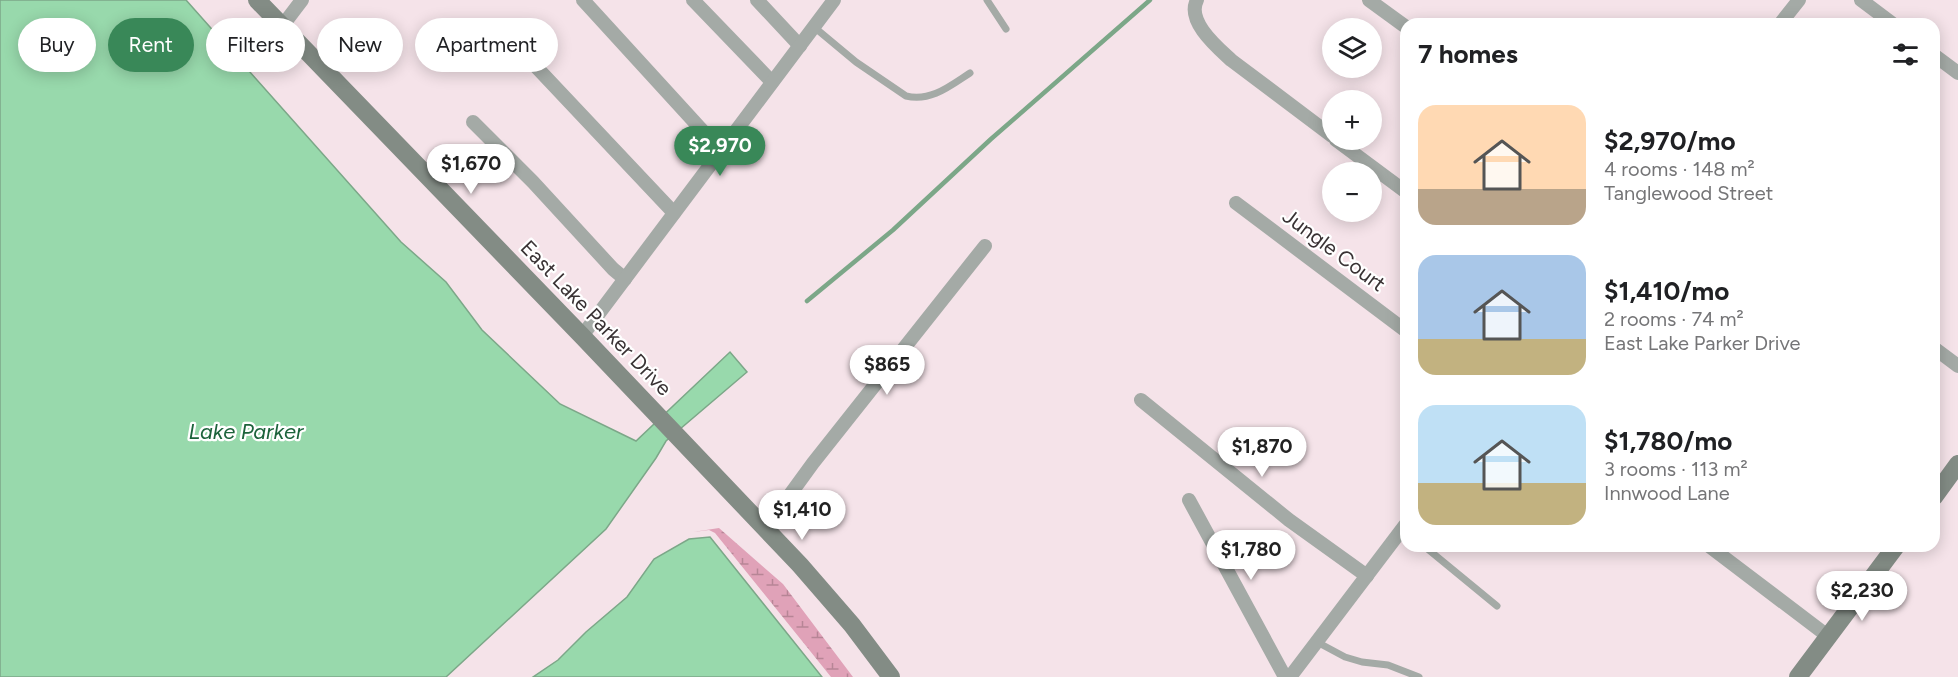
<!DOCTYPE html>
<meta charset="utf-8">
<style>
body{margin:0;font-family:Figtree,sans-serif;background:#f2f2f2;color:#202124;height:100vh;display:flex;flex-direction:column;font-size:22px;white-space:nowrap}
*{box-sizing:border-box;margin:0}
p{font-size:20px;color:#757577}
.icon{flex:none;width:33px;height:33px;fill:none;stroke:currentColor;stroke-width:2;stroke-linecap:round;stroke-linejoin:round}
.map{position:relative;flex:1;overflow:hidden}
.sheet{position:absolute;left:1400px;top:18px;width:540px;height:534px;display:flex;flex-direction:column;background:#fff;border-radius:18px;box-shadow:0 3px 15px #0003}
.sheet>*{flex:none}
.hud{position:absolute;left:18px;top:18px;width:570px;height:54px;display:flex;gap:12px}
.fabs{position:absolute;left:1322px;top:18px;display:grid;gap:12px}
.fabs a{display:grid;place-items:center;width:60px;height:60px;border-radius:50%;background:#fff;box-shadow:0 3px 15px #0003;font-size:30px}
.price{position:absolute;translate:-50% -51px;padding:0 14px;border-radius:21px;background:#fff;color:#222;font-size:20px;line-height:39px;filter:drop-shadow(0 2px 3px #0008)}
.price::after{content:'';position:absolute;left:50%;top:36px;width:18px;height:14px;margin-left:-9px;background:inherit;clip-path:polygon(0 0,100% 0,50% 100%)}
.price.current{background:#398858;color:#fff}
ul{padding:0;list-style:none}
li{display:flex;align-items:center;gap:18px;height:150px;padding:0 18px}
li span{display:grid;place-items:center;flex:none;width:168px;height:120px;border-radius:18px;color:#555}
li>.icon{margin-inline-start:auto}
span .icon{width:72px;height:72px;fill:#fffc;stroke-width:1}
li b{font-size:26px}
h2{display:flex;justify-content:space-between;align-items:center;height:72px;padding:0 18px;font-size:26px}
.chip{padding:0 21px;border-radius:27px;background:#fff;box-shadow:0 3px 15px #0003;font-size:21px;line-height:54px}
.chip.current{background:#398858;color:#fff}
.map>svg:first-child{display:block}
</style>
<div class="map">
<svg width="1958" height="677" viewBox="0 0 1958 677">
<defs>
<pattern id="wetland-marsh" width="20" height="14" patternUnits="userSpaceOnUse" patternTransform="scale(1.5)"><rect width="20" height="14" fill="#e0a2b8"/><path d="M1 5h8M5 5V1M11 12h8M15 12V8" fill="none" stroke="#b78596"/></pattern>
</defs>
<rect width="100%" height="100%" fill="#f5e3e9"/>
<polygon fill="url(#wetland-marsh)" points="719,528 783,584 853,677 831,677 715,533 709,530 693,532"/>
<g fill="#98d9ac" stroke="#7ca788" stroke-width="1.5">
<polygon points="0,0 186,0 401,242 446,282 482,330 560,404 636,441 730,352 747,372 666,441 656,458 606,529 446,677 0,677"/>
<polygon points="710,537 822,677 533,677 558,660 586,632 627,597 654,559 689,539"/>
</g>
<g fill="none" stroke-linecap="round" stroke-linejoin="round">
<polyline stroke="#7ca788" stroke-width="4.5" points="807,301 893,230 991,139 1150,0"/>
<g stroke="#a4aaa6" stroke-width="7">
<polyline points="987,0 1006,29"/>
<path d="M814,27L856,62L906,96C931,102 950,86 970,73"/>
<polyline points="1424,546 1497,606"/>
<polyline points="1317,642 1345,657 1362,662 1388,665 1419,677"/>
</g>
<g stroke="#a4aaa6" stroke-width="14">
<polyline points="583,0 721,151"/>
<polyline points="693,0 772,82"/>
<polyline points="757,0 800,46"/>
<path d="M1197,0C1186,21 1217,47 1231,60L1332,136"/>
<polyline points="1369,0 1406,27"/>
<polyline points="1861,0 1893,24"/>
<polyline points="1780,24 1799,0"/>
<polyline points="283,25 302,0"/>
<polyline points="525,55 674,213"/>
<polyline points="1934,55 1958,73"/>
<polyline points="473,122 533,182 613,269 625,279"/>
<polyline points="1336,140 1406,192"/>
<polyline points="1236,203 1406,331"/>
<polyline points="582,336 834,0"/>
<polyline points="1934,348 1958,366"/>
<polyline points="1141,400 1289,520 1367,576"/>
<polyline points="1189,500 1285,677"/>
<polyline points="765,529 813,463 985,246"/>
<polyline points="1709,546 1829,637"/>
<polyline points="1290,677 1406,524"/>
</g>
<g stroke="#838c85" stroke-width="18">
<polyline points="257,0 582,336 800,565 852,625 891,677"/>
<polyline points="1934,497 1958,464"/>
<polyline points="1798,677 1896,546"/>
</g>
</g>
<g text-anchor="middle" stroke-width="4.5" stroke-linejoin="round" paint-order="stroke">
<g font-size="21" fill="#393234" stroke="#fff">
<text transform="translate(1334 250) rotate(37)" y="7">Jungle Court</text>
<text transform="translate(596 318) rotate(46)" y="7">East Lake Parker Drive</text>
</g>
<g font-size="22" font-style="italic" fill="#1c633b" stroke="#fff">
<text x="246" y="439">Lake Parker</text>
</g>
</g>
</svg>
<div class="fabs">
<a><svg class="icon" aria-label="layers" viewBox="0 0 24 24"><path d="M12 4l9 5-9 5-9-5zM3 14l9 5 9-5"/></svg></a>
<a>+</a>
<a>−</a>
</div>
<b class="price current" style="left:720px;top:177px">$2,970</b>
<b class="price" style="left:471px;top:195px">$1,670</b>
<b class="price" style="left:887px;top:396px">$865</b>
<b class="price" style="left:1262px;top:478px">$1,870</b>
<b class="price" style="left:802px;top:541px">$1,410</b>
<b class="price" style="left:1251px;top:581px">$1,780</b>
<b class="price" style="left:1862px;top:622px">$2,230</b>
<div class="hud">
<a class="chip">Buy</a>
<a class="chip current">Rent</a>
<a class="chip">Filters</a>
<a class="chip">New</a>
<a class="chip">Apartment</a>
</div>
<section class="sheet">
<h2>7 homes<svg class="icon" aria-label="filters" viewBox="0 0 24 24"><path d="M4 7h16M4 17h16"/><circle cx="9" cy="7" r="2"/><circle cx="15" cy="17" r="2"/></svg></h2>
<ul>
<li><span style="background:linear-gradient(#ffd9b3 70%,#b9a48a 0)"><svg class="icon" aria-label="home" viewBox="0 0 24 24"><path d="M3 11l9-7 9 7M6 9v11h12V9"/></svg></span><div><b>$2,970/mo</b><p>4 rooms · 148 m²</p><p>Tanglewood Street</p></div></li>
<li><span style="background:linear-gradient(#a9c7e8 70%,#c2b280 0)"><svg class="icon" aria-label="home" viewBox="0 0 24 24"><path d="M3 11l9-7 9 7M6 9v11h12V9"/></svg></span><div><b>$1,410/mo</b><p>2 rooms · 74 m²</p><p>East Lake Parker Drive</p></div></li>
<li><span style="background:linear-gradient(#bfe0f5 65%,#c2b280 0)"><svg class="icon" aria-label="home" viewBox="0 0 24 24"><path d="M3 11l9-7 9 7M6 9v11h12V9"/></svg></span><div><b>$1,780/mo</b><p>3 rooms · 113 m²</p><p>Innwood Lane</p></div></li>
</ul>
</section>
</div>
